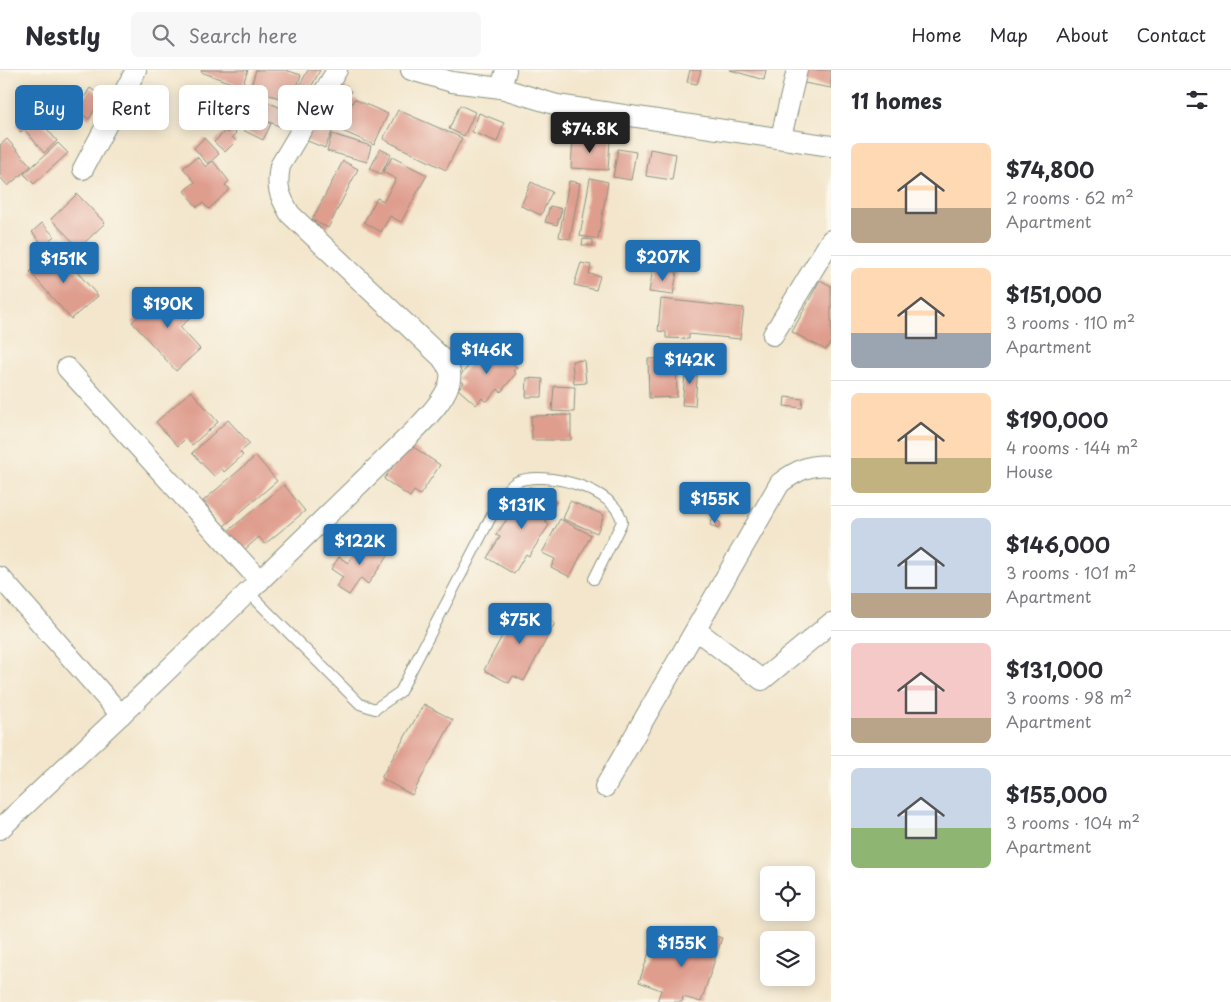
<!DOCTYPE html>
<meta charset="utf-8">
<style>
body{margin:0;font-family:"Playpen Sans",sans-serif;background:#f7f7f7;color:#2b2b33;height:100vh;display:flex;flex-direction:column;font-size:19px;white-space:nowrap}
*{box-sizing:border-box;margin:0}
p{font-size:16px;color:#7c7c81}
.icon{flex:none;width:28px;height:28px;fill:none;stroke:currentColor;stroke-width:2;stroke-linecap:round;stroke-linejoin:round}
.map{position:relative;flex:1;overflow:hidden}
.details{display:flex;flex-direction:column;background:#fff;width:400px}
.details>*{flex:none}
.banner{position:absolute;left:15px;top:15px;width:475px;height:45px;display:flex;gap:10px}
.controls{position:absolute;left:760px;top:796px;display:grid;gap:10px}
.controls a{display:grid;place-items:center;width:55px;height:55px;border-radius:8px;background:#fff;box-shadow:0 2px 12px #0003;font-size:25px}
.price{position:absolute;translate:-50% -42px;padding:0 11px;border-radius:5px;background:#1f6fb2;color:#fff;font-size:16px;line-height:32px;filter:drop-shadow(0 1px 2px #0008)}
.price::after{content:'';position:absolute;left:50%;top:30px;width:15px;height:11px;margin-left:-8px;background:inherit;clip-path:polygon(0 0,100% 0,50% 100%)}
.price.on{background:#222;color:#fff}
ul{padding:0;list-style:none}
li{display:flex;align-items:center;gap:15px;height:125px;padding:0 20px}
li+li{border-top:1px solid #e1e1e2}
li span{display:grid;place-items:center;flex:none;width:140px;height:100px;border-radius:8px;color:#555}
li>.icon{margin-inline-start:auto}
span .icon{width:60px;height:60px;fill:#fffc;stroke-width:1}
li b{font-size:21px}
h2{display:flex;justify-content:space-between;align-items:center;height:60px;padding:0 20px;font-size:21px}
.tag{padding:0 18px;border-radius:8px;background:#fff;box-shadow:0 2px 12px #0003;font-size:18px;line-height:45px}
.tag.on{background:#1f6fb2;color:#fff}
header{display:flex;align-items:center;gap:30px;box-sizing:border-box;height:70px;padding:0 25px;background:#fff;border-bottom:1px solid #e1e1e2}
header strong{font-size:24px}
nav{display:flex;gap:28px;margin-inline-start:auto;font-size:18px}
.search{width:350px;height:45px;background:#f7f7f7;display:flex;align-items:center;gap:12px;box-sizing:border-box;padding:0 18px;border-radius:8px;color:#7c7c81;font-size:19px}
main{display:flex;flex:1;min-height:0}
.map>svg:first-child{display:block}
</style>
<header>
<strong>Nestly</strong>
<div class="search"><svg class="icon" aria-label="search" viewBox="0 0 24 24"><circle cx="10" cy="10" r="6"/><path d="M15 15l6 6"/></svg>Search here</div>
<nav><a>Home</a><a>Map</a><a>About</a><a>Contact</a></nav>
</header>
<main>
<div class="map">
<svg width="831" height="932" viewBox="0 0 831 932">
<rect width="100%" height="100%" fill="#fbf7ec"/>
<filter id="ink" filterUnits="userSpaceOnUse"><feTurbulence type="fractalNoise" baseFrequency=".02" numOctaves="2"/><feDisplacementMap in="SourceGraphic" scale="10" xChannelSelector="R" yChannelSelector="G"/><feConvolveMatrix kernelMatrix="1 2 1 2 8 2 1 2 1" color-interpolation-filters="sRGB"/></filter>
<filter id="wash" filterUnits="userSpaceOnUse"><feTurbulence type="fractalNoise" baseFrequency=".0096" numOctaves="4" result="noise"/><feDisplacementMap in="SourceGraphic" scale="20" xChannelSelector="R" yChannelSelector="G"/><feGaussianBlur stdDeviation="1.12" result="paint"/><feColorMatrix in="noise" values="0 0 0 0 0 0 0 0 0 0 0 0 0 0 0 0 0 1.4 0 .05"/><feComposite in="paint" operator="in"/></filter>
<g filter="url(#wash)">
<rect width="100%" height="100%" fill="#f3e6cc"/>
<g id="blocks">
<g fill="#df9d8e">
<polygon points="202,0 248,0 242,17 201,2"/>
<polygon points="256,0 286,0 301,5 292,32 250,19"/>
<polygon points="308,0 320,0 306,27 296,22"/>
<polygon points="690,0 701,0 697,14 687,12"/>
<polygon points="730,0 766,0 764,10"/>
<polygon points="806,0 831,0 831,18 804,13"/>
<polygon points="335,12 351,21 345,35 337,32 329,50 319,45"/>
<polygon points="90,18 103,27 89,49 76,40"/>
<polygon points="249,24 288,41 281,57 256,46 271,54 263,70 243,60 251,44 242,40"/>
<polygon points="354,29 388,44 374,75 340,60"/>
<polygon points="460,35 475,42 464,66 449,59"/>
<polygon points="398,40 462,68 446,100 383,69"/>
<polygon points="479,43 504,53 497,72 472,62"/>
<polygon points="315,47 335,55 325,78 305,70"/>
<polygon points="39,49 57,71 44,83 25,60"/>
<polygon points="580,49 618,53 616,69 578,64"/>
<polygon points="20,52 25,59 21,62 16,55"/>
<polygon points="231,58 236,63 232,67 236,71 225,82 214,72 225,61 227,63"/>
<polygon points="332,64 371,76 367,92 327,81"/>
<polygon points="204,68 219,84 208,94 194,78"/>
<polygon points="573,68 610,70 608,100 571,98"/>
<polygon points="7,69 31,96 8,116 0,107 0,75"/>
<polygon points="58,73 68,83 34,114 24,104"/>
<polygon points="380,79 391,84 381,104 370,99"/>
<polygon points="618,79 636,82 631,110 613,107"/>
<polygon points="650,79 676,84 672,110 646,106"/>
<polygon points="197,87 206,97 213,91 229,111 225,115 230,119 209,139 203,133 197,137 184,121 195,112 183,98"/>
<polygon points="392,87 427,105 401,152 390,146 381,162 364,152 377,128 384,131 396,109 383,102"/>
<polygon points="343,91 358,99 328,158 312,150"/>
<polygon points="590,108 608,112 598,169 580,166"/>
<polygon points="569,111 580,113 570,169 559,167"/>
<polygon points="531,112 552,122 541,145 521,136"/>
<polygon points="77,124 105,153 79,178 51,149"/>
<polygon points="550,136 562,139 557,155 545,152"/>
<polygon points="42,153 54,166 44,176 32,162"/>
<polygon points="583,169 593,170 593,176 582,175"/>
<polygon points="57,179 98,226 71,249 30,202"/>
<polygon points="581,193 591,195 589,204 600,206 596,220 574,215"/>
<polygon points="653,198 677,202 673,225 649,222"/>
<polygon points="820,210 831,216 831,271 826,280 792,262"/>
<polygon points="170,218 194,245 180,257 200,279 176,301 132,252"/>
<polygon points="661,229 744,238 740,269 689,264 689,269 666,268 666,262 658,261"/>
<polygon points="489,273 517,297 513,301 516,303 501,322 498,319 486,332 482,328 476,335 458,319 464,313 458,308"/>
<polygon points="676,288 677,327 649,328 648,289"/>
<polygon points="584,290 586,313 574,314 572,291"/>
<polygon points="686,294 698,295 695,336 682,335"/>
<polygon points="527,308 543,309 542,327 526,327"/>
<polygon points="554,316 575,317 574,342 552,341"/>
<polygon points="191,321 218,352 192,375 186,368 178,376 156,352"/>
<polygon points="785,327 803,329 802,338 784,336"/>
<polygon points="571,345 571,370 532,370 531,346"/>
<polygon points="228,350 250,374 240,382 243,385 224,402 222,399 214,406 192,383"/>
<polygon points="409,374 440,395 420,425 414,421 410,427 384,409"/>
<polygon points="256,386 277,411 224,456 203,431"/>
<polygon points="284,415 305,441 265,474 259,467 243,481 227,462"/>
<polygon points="529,417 556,432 545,452 549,455 529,486 526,484 514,504 487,488 500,467 496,465"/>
<polygon points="570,431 604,445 597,463 563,449"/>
<polygon points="713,448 721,453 718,459 710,455"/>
<polygon points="560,449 591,465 570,507 551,497 555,489 542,483"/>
<polygon points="366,468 389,484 368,514 361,508 349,525 336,517 343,507 331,499 339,487 348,493"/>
<polygon points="519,534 555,553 524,611 513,606 509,613 484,600"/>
<polygon points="424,634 453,650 412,725 381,708"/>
<polygon points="693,859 722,868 701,932 683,927 682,932 657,932 661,920 639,912 651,877 672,884 676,873 687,877"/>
</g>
</g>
</g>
<g filter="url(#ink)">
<use href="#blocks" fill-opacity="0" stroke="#899280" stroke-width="1"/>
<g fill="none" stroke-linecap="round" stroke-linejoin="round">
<defs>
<path id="service" d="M248,522L360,634L375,639L400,622L504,422C508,419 512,414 516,412C544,399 617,419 622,452L594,509"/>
<g id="minor">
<polyline points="411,0 452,12 501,18 557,35 831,76"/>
<polyline points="501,18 506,0"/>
<polyline points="781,67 797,0"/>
<polyline points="83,99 136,0"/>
<polyline points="773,265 831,170"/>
<polyline points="67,298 260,511"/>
<polyline points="0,507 121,645"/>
<polyline points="696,560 762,610 831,553"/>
<path d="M605,717L780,413C796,401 811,393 831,396"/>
<path d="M0,759L145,622L411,364C424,351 454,322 450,302C449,297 444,292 442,288L290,144C279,125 276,117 280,96L337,0"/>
</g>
</defs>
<use href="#service" stroke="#899280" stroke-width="12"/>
<use href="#minor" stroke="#899280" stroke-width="22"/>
<use href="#service" stroke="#fff" stroke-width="10"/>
<use href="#minor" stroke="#fff" stroke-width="20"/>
</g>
</g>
</svg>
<div class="controls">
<a><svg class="icon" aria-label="locate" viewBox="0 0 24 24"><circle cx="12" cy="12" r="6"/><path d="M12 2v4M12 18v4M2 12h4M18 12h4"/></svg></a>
<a><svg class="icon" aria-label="layers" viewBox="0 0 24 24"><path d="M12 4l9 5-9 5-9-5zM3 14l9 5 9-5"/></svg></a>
</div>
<b class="price on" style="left:590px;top:84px">$74.8K</b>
<b class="price" style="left:663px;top:212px">$207K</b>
<b class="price" style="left:64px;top:214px">$151K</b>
<b class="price" style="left:168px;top:259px">$190K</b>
<b class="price" style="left:487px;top:305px">$146K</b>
<b class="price" style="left:690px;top:315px">$142K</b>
<b class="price" style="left:715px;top:454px">$155K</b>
<b class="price" style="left:522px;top:460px">$131K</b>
<b class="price" style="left:360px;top:496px">$122K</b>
<b class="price" style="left:520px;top:575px">$75K</b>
<b class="price" style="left:682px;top:898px">$155K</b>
<div class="banner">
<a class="tag on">Buy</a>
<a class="tag">Rent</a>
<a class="tag">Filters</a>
<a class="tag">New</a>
</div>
</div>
<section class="details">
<h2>11 homes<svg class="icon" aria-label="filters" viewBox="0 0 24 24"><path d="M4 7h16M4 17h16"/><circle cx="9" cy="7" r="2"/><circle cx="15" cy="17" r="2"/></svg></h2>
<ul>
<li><span style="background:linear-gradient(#ffd9b3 65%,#b9a48a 0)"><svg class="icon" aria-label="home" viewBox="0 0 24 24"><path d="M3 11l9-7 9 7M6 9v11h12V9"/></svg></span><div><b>$74,800</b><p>2 rooms · 62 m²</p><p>Apartment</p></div></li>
<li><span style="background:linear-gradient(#ffd9b3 65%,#9aa5b1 0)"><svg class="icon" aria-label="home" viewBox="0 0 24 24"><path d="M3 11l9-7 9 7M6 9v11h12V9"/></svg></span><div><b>$151,000</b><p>3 rooms · 110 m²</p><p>Apartment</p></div></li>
<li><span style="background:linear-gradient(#ffd9b3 65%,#c2b280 0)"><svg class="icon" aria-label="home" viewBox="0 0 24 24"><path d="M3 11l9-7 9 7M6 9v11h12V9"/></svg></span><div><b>$190,000</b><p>4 rooms · 144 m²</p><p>House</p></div></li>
<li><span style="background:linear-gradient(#c9d6e8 75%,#b9a48a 0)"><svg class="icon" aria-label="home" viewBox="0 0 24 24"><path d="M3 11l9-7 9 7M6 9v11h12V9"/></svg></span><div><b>$146,000</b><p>3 rooms · 101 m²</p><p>Apartment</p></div></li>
<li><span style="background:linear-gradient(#f6c9c9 75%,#b9a48a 0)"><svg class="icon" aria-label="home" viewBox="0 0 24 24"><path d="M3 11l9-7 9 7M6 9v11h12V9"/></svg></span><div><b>$131,000</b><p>3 rooms · 98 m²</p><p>Apartment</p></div></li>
<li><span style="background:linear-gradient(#c9d6e8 60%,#8fb573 0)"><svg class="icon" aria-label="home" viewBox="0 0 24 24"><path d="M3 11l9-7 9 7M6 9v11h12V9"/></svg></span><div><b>$155,000</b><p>3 rooms · 104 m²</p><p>Apartment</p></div></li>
</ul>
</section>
</main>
